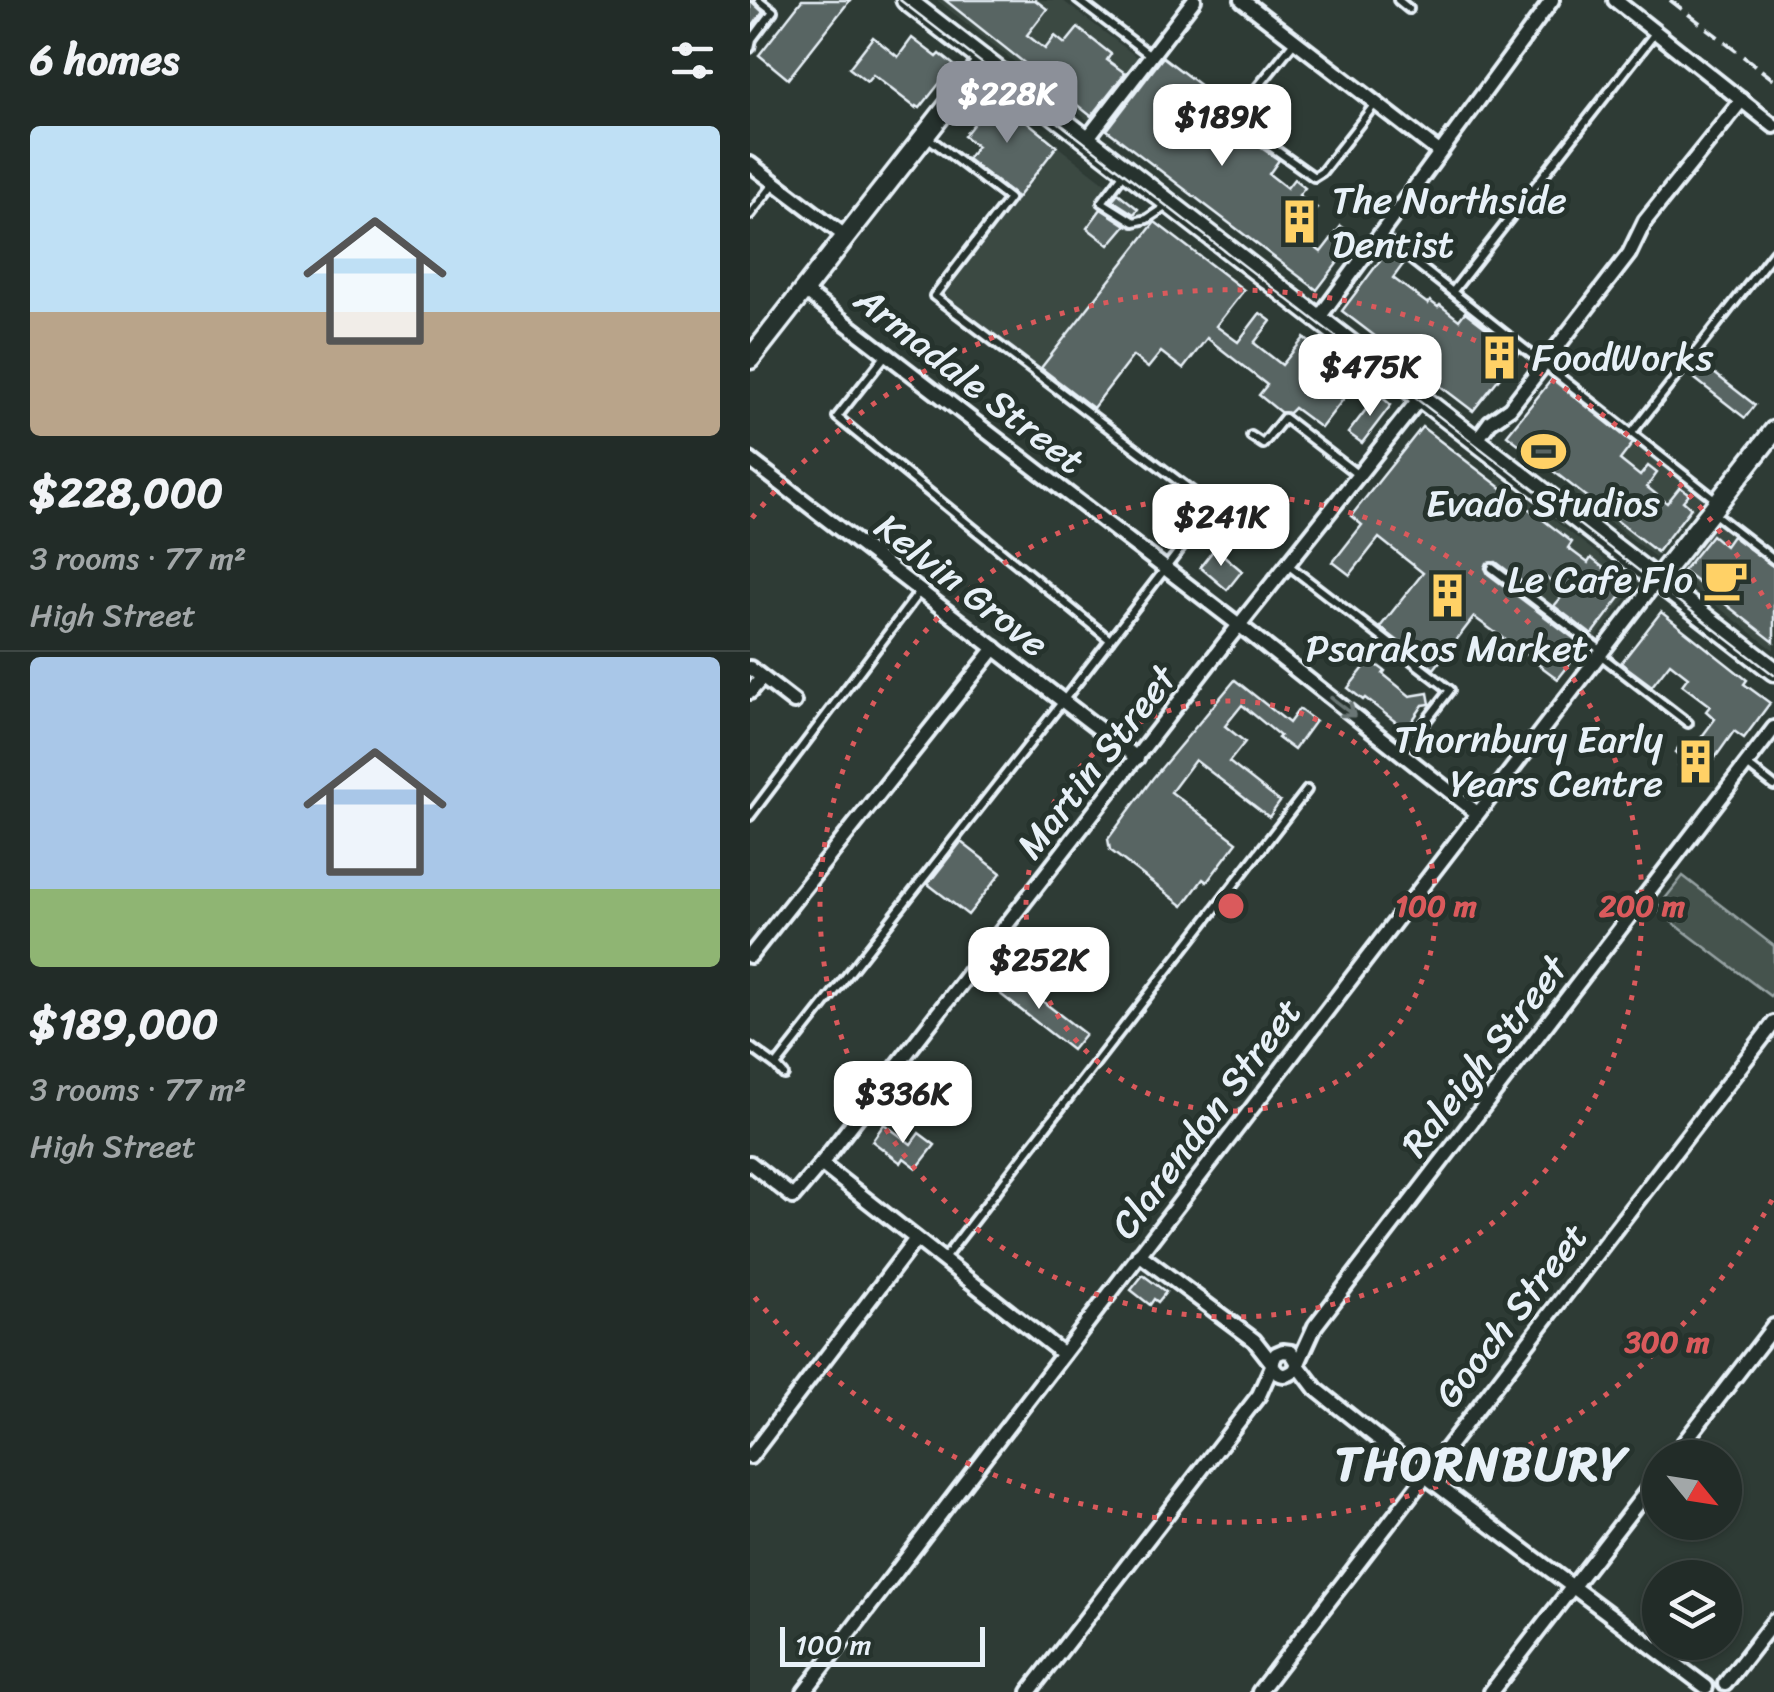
<!DOCTYPE html>
<meta charset="utf-8">
<style>
body{margin:0;font-family:Sriracha,sans-serif;background:#2e3834;color:#f1f3f6;height:100vh;display:flex;flex-direction:column;font-size:38px;white-space:nowrap}
*{box-sizing:border-box;margin:0}
p{font-size:32px;color:#a2a7a8}
.icon{flex:none;width:55px;height:55px;fill:none;stroke:currentColor;stroke-width:2;stroke-linecap:round;stroke-linejoin:round}
.map{position:relative;flex:1;overflow:hidden}
.panel{display:flex;flex-direction:column;background:#222c28;width:750px}
.panel>*{flex:none}
.needle{width:65px;rotate:120deg}
.tools{position:absolute;left:892px;top:1440px;display:grid;gap:20px}
.tools a{display:grid;place-items:center;width:100px;height:100px;border-radius:50%;background:#222c28;box-shadow:0 2px 8px #0004,0 0 0 2px #3f4845;font-size:50px}
.scale{position:absolute;left:30px;bottom:25px;width:205px;box-sizing:border-box;padding-left:10px;border:5px solid #e8f1f8;border-top:0;font-size:28px;line-height:35px;white-space:nowrap;color:#e8f1f8;-webkit-text-stroke:8px #26332d;paint-order:stroke}
.price{position:absolute;translate:-50% -85px;padding:0 22px;border-radius:20px;background:#fff;color:#222;font-size:32px;line-height:65px;filter:drop-shadow(0 2px 5px #0008)}
.price::after{content:'';position:absolute;left:50%;top:60px;width:30px;height:22px;margin-left:-15px;background:inherit;clip-path:polygon(0 0,100% 0,50% 100%)}
.price.current{background:#8c9099;color:#fff}
ul{padding:0;list-style:none}
li{display:grid;align-content:center;gap:20px;height:530px;padding:0 30px}
li+li{border-top:2px solid #3f4845}
li span{display:grid;place-items:center;height:310px;border-radius:10px;color:#555}
li>.icon{margin-inline-start:auto}
span .icon{width:180px;height:180px;fill:#fffc;stroke-width:1}
li b{font-size:42px}
h2{display:flex;justify-content:space-between;align-items:center;height:120px;padding:0 30px;font-size:42px}
main{display:flex;flex:1;min-height:0}
.map>svg:first-child{display:block}
</style>
<main>
<section class="panel">
<h2>6 homes<svg class="icon" aria-label="filters" viewBox="0 0 24 24"><path d="M4 7h16M4 17h16"/><circle cx="9" cy="7" r="2"/><circle cx="15" cy="17" r="2"/></svg></h2>
<ul>
<li><span style="background:linear-gradient(#bfe0f5 60%,#b9a48a 0)"><svg class="icon" aria-label="home" viewBox="0 0 24 24"><path d="M3 11l9-7 9 7M6 9v11h12V9"/></svg></span><div><b>$228,000</b><p>3 rooms · 77 m²</p><p>High Street</p></div></li>
<li><span style="background:linear-gradient(#a9c7e8 75%,#8fb573 0)"><svg class="icon" aria-label="home" viewBox="0 0 24 24"><path d="M3 11l9-7 9 7M6 9v11h12V9"/></svg></span><div><b>$189,000</b><p>3 rooms · 77 m²</p><p>High Street</p></div></li>
</ul>
</section>
<div class="map">
<svg width="1024" height="1692" viewBox="0 0 1024 1692">
<rect width="100%" height="100%" fill="#2e3b35"/>
<filter id="ink" filterUnits="userSpaceOnUse"><feTurbulence type="fractalNoise" baseFrequency=".01" numOctaves="2"/><feDisplacementMap in="SourceGraphic" scale="20" xChannelSelector="R" yChannelSelector="G"/><feConvolveMatrix kernelMatrix="1 2 1 2 8 2 1 2 1" color-interpolation-filters="sRGB"/></filter>
<g filter="url(#ink)">
<g fill="#3b4843">
<polygon points="187,0 312,0 391,60 341,123"/>
<polygon points="307,146 404,221 289,371 184,296"/>
<polygon points="874,425 958,491 905,557 822,493"/>
<polygon points="748,476 887,585 839,647 700,538"/>
<polygon points="971,515 1024,557 1024,650 925,574"/>
</g>
<polygon fill="#45524e" stroke="#96a2a3" stroke-width="2.5" points="933,876 1024,946 1024,992 1020,996 906,910"/>
<g fill="#596563" stroke="#e8f1f8" stroke-width="2.5">
<polygon points="0,0 13,12 0,30"/>
<polygon points="52,0 100,0 38,79 9,55"/>
<polygon points="195,0 285,0 297,9 277,35 295,49 305,36 315,44 328,28 361,54 357,60 375,73 341,116"/>
<polygon points="123,37 148,57 162,38 187,57 190,54 204,65 170,108 167,106 166,108 123,75 117,82 99,68"/>
<polygon points="413,57 481,109 475,117 478,125 529,160 519,174 537,188 544,179 555,188 549,195 567,208 547,234 571,252 591,226 600,233 586,252 592,257 567,290 357,130"/>
<polygon points="233,95 248,106 253,102 307,146 266,199 263,194 217,159 227,146 214,136 230,116 221,110"/>
<polygon points="368,193 388,209 384,214 362,200"/>
<polygon points="351,209 376,225 359,245 337,228"/>
<polygon points="405,222 494,290 466,326 488,342 510,313 521,321 504,343 532,365 554,338 608,380 571,428 544,408 539,413 530,412 509,395 517,385 457,338 433,369 411,352 398,368 383,356 343,408 291,368"/>
<polygon points="638,250 654,263 643,278 678,304 680,301 688,307 690,305 709,320 715,312 769,353 723,411 592,311"/>
<polygon points="950,362 1005,405 995,418 940,375"/>
<polygon points="802,379 883,443 870,460 890,476 898,466 907,473 897,487 917,503 930,487 939,494 933,501 941,508 907,552 757,435"/>
<polygon points="628,394 641,405 612,443 598,433"/>
<polygon points="672,427 822,542 818,548 838,563 841,558 878,587 842,635 804,606 815,593 795,577 784,591 746,562 737,563 735,568 738,574 834,646 808,679 724,617 684,669 630,627 673,573 629,538 600,575 583,562 612,525 601,516"/>
<polygon points="962,535 975,546 982,536 1024,567 1024,642 933,571"/>
<polygon points="465,548 492,571 477,590 450,567"/>
<polygon points="911,612 997,680 994,684 1020,703 994,738 984,731 948,782 928,766 933,759 925,752 934,740 944,747 965,719 956,711 960,706 932,685 938,677 920,663 902,686 871,663"/>
<polygon points="620,660 635,671 633,674 660,696 678,693 680,704 673,705 656,730 615,698 613,700 598,688"/>
<polygon points="485,680 539,723 549,709 565,721 544,750 528,738 530,736 492,705 475,726 495,742 479,762 530,802 519,817 445,760 421,792 487,842 457,882 453,879 433,906 360,850 358,839 403,778"/>
<polygon points="211,842 251,873 218,915 178,884"/>
<polygon points="256,973 335,1034 322,1050 244,989"/>
<polygon points="134,1124 161,1144 169,1133 185,1145 167,1168 154,1158 151,1163 122,1141"/>
<polygon points="393,1275 416,1292 408,1302 404,1299 400,1305 381,1290"/>
</g>
<g fill="none" stroke-linecap="round" stroke-linejoin="round">
<defs>
<g id="service">
<polyline points="328,0 400,55"/>
<polyline points="648,0 659,9"/>
<polyline points="545,41 482,119 564,177 572,172 625,104"/>
<polyline points="0,48 2,39 23,11 9,0"/>
<polyline points="374,173 352,202 384,222 397,219 418,205"/>
<polyline points="0,215 24,184"/>
<polyline points="630,235 966,500"/>
<polyline points="703,291 905,33"/>
<polyline points="136,355 87,417 360,640"/>
<polyline points="882,433 1024,252"/>
<polyline points="501,436 513,444 534,418 608,475"/>
<polyline points="962,512 1024,560"/>
<polyline points="538,565 700,690 652,752"/>
<polyline points="742,568 852,651"/>
<polyline points="850,655 938,723"/>
<polyline points="997,765 1024,786"/>
<polyline points="0,816 170,591"/>
<polyline points="0,1047 26,1066 34,1075"/>
<polyline points="26,1066 313,701 459,512 459,504 184,296 259,199 176,136"/>
<polyline points="193,1260 557,790"/>
</g>
<g id="minor">
<polyline points="492,0 689,152"/>
<polyline points="865,0 1024,126"/>
<polyline points="336,140 444,0"/>
<polyline points="0,164 95,236"/>
<polyline points="54,291 489,625 727,813"/>
<polyline points="568,319 802,0"/>
<polyline points="726,441 740,422 760,408 879,254 895,221 992,100"/>
<polyline points="0,460 387,758"/>
<polyline points="0,668 44,702"/>
<polyline points="0,692 12,678"/>
<polyline points="0,956 245,648"/>
<polyline points="0,1163 43,1197 71,1164 474,644 670,398"/>
<polyline points="71,1164 313,1354"/>
<polyline points="389,1254 504,1340 522,1363"/>
<path d="M547,1362L541,1352L533,1351L526,1354L522,1363C525,1375 535,1379 545,1370L565,1326L1024,728"/>
<polyline points="547,1364 566,1389 675,1476 956,1687"/>
<polyline points="0,1457 166,1239"/>
<polyline points="922,1458 1024,1326"/>
<polyline points="975,1684 1024,1621"/>
<polyline points="54,1692 907,580"/>
<polyline points="279,1692 509,1395 522,1366"/>
<polyline points="509,1692 1024,1023"/>
<polyline points="741,1692 910,1474"/>
</g>
<g id="secondary">
<polyline points="156,0 1024,671"/>
<polyline points="0,359 234,60"/>
<polyline points="907,580 1024,431"/>
</g>
</defs>
<use href="#service" stroke="#e8f1f8" stroke-width="14"/>
<use href="#minor" stroke="#e8f1f8" stroke-width="20"/>
<use href="#secondary" stroke="#e8f1f8" stroke-width="25"/>
<use href="#service" stroke="#26332d" stroke-width="6"/>
<use href="#minor" stroke="#26332d" stroke-width="12"/>
<use href="#secondary" stroke="#26332d" stroke-width="18"/>
<polyline stroke="#e8f1f8" stroke-width="2.5" points="150,0 1024,675"/>
<polyline stroke="#e8f1f8" stroke-width="4" stroke-dasharray="15 8" stroke-linecap="butt" points="920,0 1024,80"/>
</g>
<defs><path id="oneway-shaft" d="M-6 0H5M1.5-3L5.5 0L1.5 3" fill="none" stroke-width="1.6" stroke-linecap="round" stroke-linejoin="round" transform="scale(2.5)"/></defs>
<use stroke="#6a7674" href="#oneway-shaft" transform="translate(593 707) rotate(38)"/>
</g>
<g fill="none" stroke="#da5a5c" stroke-width="5" stroke-dasharray="5 10">
<circle cx="481" cy="906" r="205"/>
<circle cx="481" cy="906" r="411"/>
<path d="M1022 1200A616 616 0 0 1 2 1294M2 518A616 616 0 0 1 1022 612"/>
</g>
<defs>
<symbol id="building-bare" viewBox="-9 -9 18 18"><path d="M-4-6H4V6H1V3H-1V6H-4ZM-2.5-4.3h1.7v1.8h-1.7ZM.8-4.3h1.7v1.8H.8ZM-2.5-1h1.7V.8h-1.7ZM.8-1h1.7V.8H.8Z" fill="#ffd166" stroke="#26332d" stroke-width="2.5" paint-order="stroke"/></symbol>
<symbol id="stadium-bare" viewBox="-9 -9 18 18"><path d="M0-5a6.5 5 0 1 0 0 10a6.5 5 0 1 0 0-10ZM-3.5-1.8h7v3.6h-7Z" fill="#ffd166" stroke="#26332d" stroke-width="2.5" paint-order="stroke"/></symbol>
<symbol id="cafe-bare" viewBox="-9 -9 18 18"><path d="M-5.5-4.5H6V0H3Q3 3.5 0 3.5H-2.5Q-5.5 3.5-5.5 0ZM3-3.2v2h1.7v-2ZM-6 4.5H4V6H-6Z" fill="#ffd166" stroke="#26332d" stroke-width="2.5" paint-order="stroke"/></symbol>
</defs>
<g fill-rule="evenodd">
<use href="#building-bare" x="518" y="190" width="63" height="63"/>
<use href="#building-bare" x="718" y="326" width="63" height="63"/>
<use href="#stadium-bare" x="762" y="420" width="63" height="63"/>
<use href="#cafe-bare" x="944" y="548" width="63" height="63"/>
<use href="#building-bare" x="666" y="564" width="63" height="63"/>
<use href="#building-bare" x="914" y="730" width="63" height="63"/>
</g>
<g text-anchor="middle" stroke-width="10" stroke-linejoin="round" paint-order="stroke">
<g font-size="38" fill="#e8f1f8" stroke="#26332d" text-anchor="start">
<text x="582" y="213">The Northside<tspan x="582" dy="44">Dentist</tspan></text>
<text x="782" y="370">FoodWorks</text>
<text x="793" y="516" text-anchor="middle">Evado Studios</text>
<text x="943" y="592" text-anchor="end">Le Cafe Flo</text>
<text x="697" y="661" text-anchor="middle">Psarakos Market</text>
<text x="913" y="752" text-anchor="end">Thornbury Early<tspan x="913" dy="44">Years Centre</tspan></text>
</g>
<g font-size="38" fill="#e8f1f8" stroke="#26332d">
<text transform="translate(220 380) rotate(38)" y="13">Armadale Street</text>
<text transform="translate(212 585) rotate(38)" y="13">Kelvin Grove</text>
<text transform="translate(346 762) rotate(-52)" y="13">Martin Street</text>
<text transform="translate(734 1056) rotate(-52)" y="13">Raleigh Street</text>
<text transform="translate(456 1118) rotate(-53)" y="13">Clarendon Street</text>
<text transform="translate(761 1315) rotate(-52)" y="13">Gooch Street</text>
</g>
<g font-size="48" font-weight="bold" letter-spacing="2.5" fill="#e8f1f8" stroke="#26332d">
<text x="732" y="1480">THORNBURY</text>
</g>
</g>
<circle cx="481" cy="906" r="15" fill="#da5a5c" stroke="#26332d" stroke-width="5"/>
<g font-size="30" text-anchor="middle" font-weight="bold" fill="#da5a5c" stroke="#26332d" stroke-width="10" stroke-linejoin="round" paint-order="stroke">
<text x="686" y="916">100 m</text>
<text x="892" y="916">200 m</text>
<text x="917" y="1352">300 m</text>
</g>
</svg>
<div class="tools">
<a><svg class="needle" viewBox="-14 -14 28 28"><path d="M0-13l5 13h-10z" fill="#e53935"/><path d="M0 13l5-13h-10z" fill="#a2a7a8"/></svg></a>
<a><svg class="icon" aria-label="layers" viewBox="0 0 24 24"><path d="M12 4l9 5-9 5-9-5zM3 14l9 5 9-5"/></svg></a>
</div>
<div class="scale">100 m</div>
<b class="price current" style="left:257px;top:146px">$228K</b>
<b class="price" style="left:472px;top:169px">$189K</b>
<b class="price" style="left:620px;top:419px">$475K</b>
<b class="price" style="left:471px;top:569px">$241K</b>
<b class="price" style="left:289px;top:1012px">$252K</b>
<b class="price" style="left:153px;top:1146px">$336K</b>
</div>
</main>
